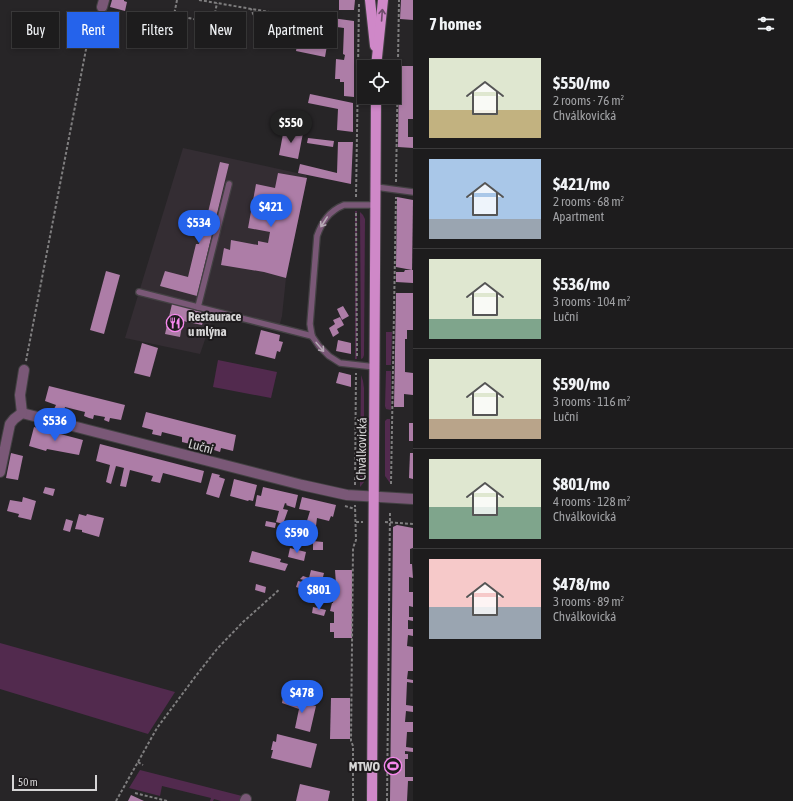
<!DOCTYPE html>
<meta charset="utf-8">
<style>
body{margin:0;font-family:"Asap Condensed",sans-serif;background:#2a292a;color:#f1f3f6;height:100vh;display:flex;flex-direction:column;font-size:15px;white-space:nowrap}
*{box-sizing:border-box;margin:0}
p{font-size:13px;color:#a0a1a4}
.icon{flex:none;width:22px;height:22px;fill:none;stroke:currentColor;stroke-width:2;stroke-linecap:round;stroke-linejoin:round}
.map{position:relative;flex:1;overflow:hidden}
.details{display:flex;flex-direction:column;background:#1d1c1d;width:380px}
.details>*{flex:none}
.hud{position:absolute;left:12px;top:12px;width:341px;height:36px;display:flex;gap:8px}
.controls{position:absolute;left:357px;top:60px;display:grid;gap:8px}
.controls a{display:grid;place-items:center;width:44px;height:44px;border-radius:0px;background:#1d1c1d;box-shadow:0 2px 6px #0003,0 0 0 1px #3b3a3b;font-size:20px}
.scale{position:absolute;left:12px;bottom:10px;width:85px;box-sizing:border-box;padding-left:4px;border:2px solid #d6d5d6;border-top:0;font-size:11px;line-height:14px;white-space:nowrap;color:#d6d5d6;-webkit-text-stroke:3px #1e1b1d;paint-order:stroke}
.price{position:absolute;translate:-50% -34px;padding:0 9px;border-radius:14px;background:#2563eb;color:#fff;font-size:13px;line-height:26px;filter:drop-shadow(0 1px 2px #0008)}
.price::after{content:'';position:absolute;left:50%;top:24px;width:12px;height:9px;margin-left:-6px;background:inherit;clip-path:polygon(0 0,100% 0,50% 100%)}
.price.on{background:#222;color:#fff}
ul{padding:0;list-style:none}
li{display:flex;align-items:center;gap:12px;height:100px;padding:0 16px}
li+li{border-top:1px solid #3b3a3b}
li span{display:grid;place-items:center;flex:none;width:112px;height:80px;border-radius:0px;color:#555}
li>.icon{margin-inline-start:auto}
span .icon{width:48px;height:48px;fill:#fffc;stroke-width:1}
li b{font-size:17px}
h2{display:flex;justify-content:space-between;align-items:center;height:48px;padding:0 16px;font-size:17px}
.tag{padding:0 14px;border-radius:0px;background:#1d1c1d;box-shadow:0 2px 6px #0003,0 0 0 1px #3b3a3b;font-size:14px;line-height:36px}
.tag.on{background:#2563eb;color:#fff}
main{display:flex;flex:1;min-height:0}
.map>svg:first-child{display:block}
</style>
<main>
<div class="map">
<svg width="413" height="801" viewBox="0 0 413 801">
<rect width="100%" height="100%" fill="#272527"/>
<polygon fill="#342d33" points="183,148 306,175 307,178 286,278 282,316 279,327 215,311 200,354 125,338"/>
<g fill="#522a4e">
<rect x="355" y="211" width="2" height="148"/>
<polygon points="360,212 363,215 365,219 364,355 363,358 361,359"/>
<polygon points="386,332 392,332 391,365 386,365"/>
<polygon points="218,360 277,372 271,398 213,387"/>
<polygon points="386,371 391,371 391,410 386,409 385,406"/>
<polygon points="361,375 363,381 364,388 364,482 360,487"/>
<polygon points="387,419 390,419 390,483 385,476 385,421"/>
<polygon points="0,643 175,692 148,734 0,689"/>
<polygon points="140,770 242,796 240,801 221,801 214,799 213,801 210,801 211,798 162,786 160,796 129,788"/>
</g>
<g fill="#ad7da7">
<polygon points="112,0 124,0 124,1 127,2 125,11 110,7"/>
<polygon points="339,0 355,0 354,10 339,10"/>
<polygon points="401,0 413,0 413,20 400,19"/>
<polygon points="317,16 354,21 354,97 344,96 344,82 340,82 340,79 335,79 336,59 344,60 345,55 343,54 344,28 315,24"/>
<polygon points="301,23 314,25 313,31 329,34 325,57 296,51"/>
<polygon points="399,66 413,66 413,119 408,119 408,137 413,137 413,148 398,147"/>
<polygon points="310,94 353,103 353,132 337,130 338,109 308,103"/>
<polygon points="284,129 303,133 298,159 279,155"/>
<polygon points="308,138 334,141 333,147 307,143"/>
<polygon points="338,142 353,142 351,184 298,173 300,164 337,173"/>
<polygon points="220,162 229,164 197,296 160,286 165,271 188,277 196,244 199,244 203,224 205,225"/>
<polygon points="278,173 307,178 286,278 264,272 221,265 224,248 230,250 231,240 258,245 258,241 268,243 270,232 248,228 256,184 275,188"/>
<polygon points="397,197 413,200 412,270 396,267"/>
<polygon points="405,270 413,270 413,283 396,282 396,272 404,272"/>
<polygon points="106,271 120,275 104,334 90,330"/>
<polygon points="396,293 413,293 413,330 407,330 407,339 405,339 405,372 413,373 413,395 404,394 404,407 394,407"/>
<polygon points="172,304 206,311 202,325 183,321 180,337 165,334"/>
<polygon points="343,306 349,316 342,320 337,309"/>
<polygon points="340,317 344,325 337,329 339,333 333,337 329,328 335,324 333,320"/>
<polygon points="261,330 280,335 279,341 283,342 280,352 277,351 275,359 255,354"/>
<polygon points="338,340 351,343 351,354 336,351"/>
<polygon points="142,343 158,348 150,377 134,373"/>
<polygon points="339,372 351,375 351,387 336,383"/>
<polygon points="49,386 125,405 121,420 110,418 109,422 104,420 105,417 94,415 93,419 89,418 84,416 85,412 65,407 64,411 54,409 56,405 45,401"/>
<polygon points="146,412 236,435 233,451 221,448 220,452 211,449 212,445 191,440 190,444 182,442 182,437 162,432 161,436 152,434 153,430 142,427"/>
<rect x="409" y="423" width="4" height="18"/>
<polygon points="34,427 83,440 79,455 47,449 46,451 29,446"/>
<polygon points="100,444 204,471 201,483 163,473 160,483 151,481 153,476 130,470 126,487 120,486 124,468 116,466 111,484 106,482 110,465 96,461"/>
<polygon points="11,453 23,456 18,480 6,478"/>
<polygon points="410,453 413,453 413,479 409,478"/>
<polygon points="212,473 220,475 219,477 225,479 219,498 206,494"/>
<polygon points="234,479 257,485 253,501 249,500 248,501 230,496"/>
<polygon points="45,487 55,489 53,496 43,493"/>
<polygon points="263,487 298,495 295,508 286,505 287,504 285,503 283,509 288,510 283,524 276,522 279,511 255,506 257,495 261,496"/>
<polygon points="23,497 36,501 31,520 18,517 19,514 7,511 10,500 22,502"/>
<polygon points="302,497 336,505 333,517 331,516 329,521 317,518 316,526 313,525 310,537 305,536 309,524 306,524 310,511 299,509"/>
<polygon points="79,514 86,516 87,514 104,518 99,537 82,532 82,530 75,529"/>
<polygon points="66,519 73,521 70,532 63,530"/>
<polygon points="266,521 276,523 275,528 265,526"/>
<polygon points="397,525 413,528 413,548 410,549 410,564 412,564 413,578 409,577 409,592 413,592 413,607 409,606 409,617 413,617 413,621 408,620 408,629 413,629 413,636 408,635 407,646 413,647 413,671 408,671 407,679 413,680 413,683 407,682 406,705 413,706 413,712 406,711 405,722 413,722 413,732 407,732 406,747 413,748 413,752 405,751 405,754 408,754 408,759 405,759 405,777 413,777 413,781 408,781 407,801 390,801 393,527"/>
<polygon points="313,541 323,542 323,550 313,550"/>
<polygon points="290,548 306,552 304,561 288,557"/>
<polygon points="252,551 281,559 280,562 288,564 285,571 249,562"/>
<polygon points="311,570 324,573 322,581 316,579 315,583 300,579 303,576 309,578"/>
<polygon points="335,570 352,570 352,638 334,638 334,632 330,632 330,623 334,623 334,612 330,611 332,603 333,603 334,593 326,593 326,585 329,585 329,587 334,588 334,583 336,584"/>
<polygon points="298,581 310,584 308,591 296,587"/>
<polygon points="256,584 266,587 265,593 255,590"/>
<polygon points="314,589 319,590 318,592 320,593 320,595 327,597 325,601 311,597"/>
<polygon points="313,607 326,610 324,616 312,613"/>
<polygon points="283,697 316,706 310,732 295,728 299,709 282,703"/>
<polygon points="331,698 350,698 350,739 330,739"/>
<polygon points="277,734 317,744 311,768 271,758 273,750 271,750 273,741 276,742"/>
<polygon points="300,784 330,791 328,801 296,801"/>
<polygon points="131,795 144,801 128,801"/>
</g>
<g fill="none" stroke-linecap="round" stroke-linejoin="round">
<defs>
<g id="service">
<polyline points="376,187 413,192"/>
<polyline points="139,292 312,336"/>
<polyline points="198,307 229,184"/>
<path d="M375,367L340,363L329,356L319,346L312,336L310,324L317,236C322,222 329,211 344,205H376"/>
</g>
<g id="minor">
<polyline points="102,7 104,0"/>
<polyline points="22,413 302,485 347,495 413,499"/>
<polyline points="22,413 20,395 24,370"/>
<polyline points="0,472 10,424 14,419 22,413"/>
<polyline points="245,801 246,799"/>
</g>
<g id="primary">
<polyline points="370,0 375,46"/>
<polyline points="376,67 383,0"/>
<polyline points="372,801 376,97"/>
</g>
</defs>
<use href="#service" stroke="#434143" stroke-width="8"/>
<use href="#minor" stroke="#434143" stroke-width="12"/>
<use href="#primary" stroke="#434143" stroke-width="12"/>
<g stroke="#7f7e7f" stroke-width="2" stroke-dasharray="3 2" stroke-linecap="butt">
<polyline points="177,0 174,15 213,23 217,3"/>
<polyline points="199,0 293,16 289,38 261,32 251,9"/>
<polyline points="396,182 399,0"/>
<polyline points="356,197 359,3"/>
<polyline points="356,213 357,357"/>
<polyline points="26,361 93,13"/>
<polyline points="391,484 396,197"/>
<polyline points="355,485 356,373"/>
<polyline points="345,506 355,509"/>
<polyline points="356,522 363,522"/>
<polyline points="385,522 413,524"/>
<polyline points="138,762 143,765"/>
<polyline points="135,793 167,801"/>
<polyline points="116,801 157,728 195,677 217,649 243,622 280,589"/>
<polyline points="353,801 353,746 351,741 353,548 356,540 355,505"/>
<polyline points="387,801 390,512"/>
</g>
<use href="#service" stroke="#7a5877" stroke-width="5.5"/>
<use href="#minor" stroke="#7a5877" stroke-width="10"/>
<use href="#primary" stroke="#cf88c8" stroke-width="10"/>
</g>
<defs><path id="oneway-shaft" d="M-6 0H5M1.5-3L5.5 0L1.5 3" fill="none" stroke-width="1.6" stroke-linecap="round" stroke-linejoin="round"/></defs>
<use stroke="#6e4c6a" href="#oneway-shaft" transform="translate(382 15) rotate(-86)"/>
<g stroke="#b6a9b5">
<use href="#oneway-shaft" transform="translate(324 222) rotate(123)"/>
<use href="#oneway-shaft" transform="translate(320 347) rotate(50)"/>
</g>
<defs>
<symbol id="restaurant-ring" viewBox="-11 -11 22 22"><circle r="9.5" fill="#1e1b1d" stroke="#f688ed" stroke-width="1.5"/><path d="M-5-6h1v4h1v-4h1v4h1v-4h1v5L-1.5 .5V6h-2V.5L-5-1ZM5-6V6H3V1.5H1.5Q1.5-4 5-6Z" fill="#f688ed"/></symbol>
<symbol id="stadium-ring" viewBox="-11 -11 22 22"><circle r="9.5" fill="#1e1b1d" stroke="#f688ed" stroke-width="1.5"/><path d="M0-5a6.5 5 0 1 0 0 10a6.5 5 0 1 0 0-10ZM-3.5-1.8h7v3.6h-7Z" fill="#f688ed"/></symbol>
</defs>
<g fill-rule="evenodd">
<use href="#restaurant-ring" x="165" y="313" width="20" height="20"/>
<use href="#stadium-ring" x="383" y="756" width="20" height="20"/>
</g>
<g text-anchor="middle" stroke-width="4" stroke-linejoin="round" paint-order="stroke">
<g font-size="13" font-weight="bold" fill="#d6d5d6" stroke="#1e1b1d" text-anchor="start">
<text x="188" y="321">Restaurace<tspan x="188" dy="15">u mlýna</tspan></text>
<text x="380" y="771" text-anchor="end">MTWO</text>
</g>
<g font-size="13" fill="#d6d5d6" stroke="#1e1b1d">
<text transform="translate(201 446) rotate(15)" y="5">Luční</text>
<text transform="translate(361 449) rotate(-89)" y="5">Chválkovická</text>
</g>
</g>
</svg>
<div class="controls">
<a><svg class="icon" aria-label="locate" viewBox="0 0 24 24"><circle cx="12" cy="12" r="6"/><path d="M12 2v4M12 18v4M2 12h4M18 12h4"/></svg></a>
</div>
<div class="scale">50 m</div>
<b class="price on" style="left:291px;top:144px">$550</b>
<b class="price" style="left:271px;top:228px">$421</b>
<b class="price" style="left:199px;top:244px">$534</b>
<b class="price" style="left:55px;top:442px">$536</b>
<b class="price" style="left:297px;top:554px">$590</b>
<b class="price" style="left:319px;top:611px">$801</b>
<b class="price" style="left:302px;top:714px">$478</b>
<div class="hud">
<a class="tag">Buy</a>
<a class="tag on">Rent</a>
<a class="tag">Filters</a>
<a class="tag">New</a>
<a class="tag">Apartment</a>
</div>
</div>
<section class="details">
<h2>7 homes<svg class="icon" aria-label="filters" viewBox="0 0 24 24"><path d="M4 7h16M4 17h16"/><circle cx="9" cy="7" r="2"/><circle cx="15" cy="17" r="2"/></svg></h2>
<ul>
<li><span style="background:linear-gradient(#dfe7d0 65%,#c2b280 0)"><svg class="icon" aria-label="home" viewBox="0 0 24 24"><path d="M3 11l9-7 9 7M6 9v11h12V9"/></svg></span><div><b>$550/mo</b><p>2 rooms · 76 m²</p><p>Chválkovická</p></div></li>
<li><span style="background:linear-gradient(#a9c7e8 75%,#9aa5b1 0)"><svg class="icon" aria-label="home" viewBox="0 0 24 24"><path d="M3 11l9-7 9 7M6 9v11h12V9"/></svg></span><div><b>$421/mo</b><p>2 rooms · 68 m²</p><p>Apartment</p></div></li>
<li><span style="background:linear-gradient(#dfe7d0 75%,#7fa58c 0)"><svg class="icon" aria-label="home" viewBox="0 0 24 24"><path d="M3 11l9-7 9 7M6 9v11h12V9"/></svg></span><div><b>$536/mo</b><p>3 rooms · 104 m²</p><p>Luční</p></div></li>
<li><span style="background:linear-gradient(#dfe7d0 75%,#b9a48a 0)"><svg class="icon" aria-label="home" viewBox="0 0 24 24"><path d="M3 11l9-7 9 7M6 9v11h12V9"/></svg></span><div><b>$590/mo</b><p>3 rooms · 116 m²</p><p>Luční</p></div></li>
<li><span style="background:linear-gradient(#dfe7d0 60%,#7fa58c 0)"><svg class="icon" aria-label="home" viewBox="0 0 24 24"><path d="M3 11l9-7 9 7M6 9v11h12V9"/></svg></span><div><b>$801/mo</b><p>4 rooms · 128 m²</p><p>Chválkovická</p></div></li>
<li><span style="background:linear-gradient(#f6c9c9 60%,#9aa5b1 0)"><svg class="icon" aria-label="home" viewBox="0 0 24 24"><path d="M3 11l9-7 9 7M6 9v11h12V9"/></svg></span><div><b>$478/mo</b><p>3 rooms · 89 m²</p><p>Chválkovická</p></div></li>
</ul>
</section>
</main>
